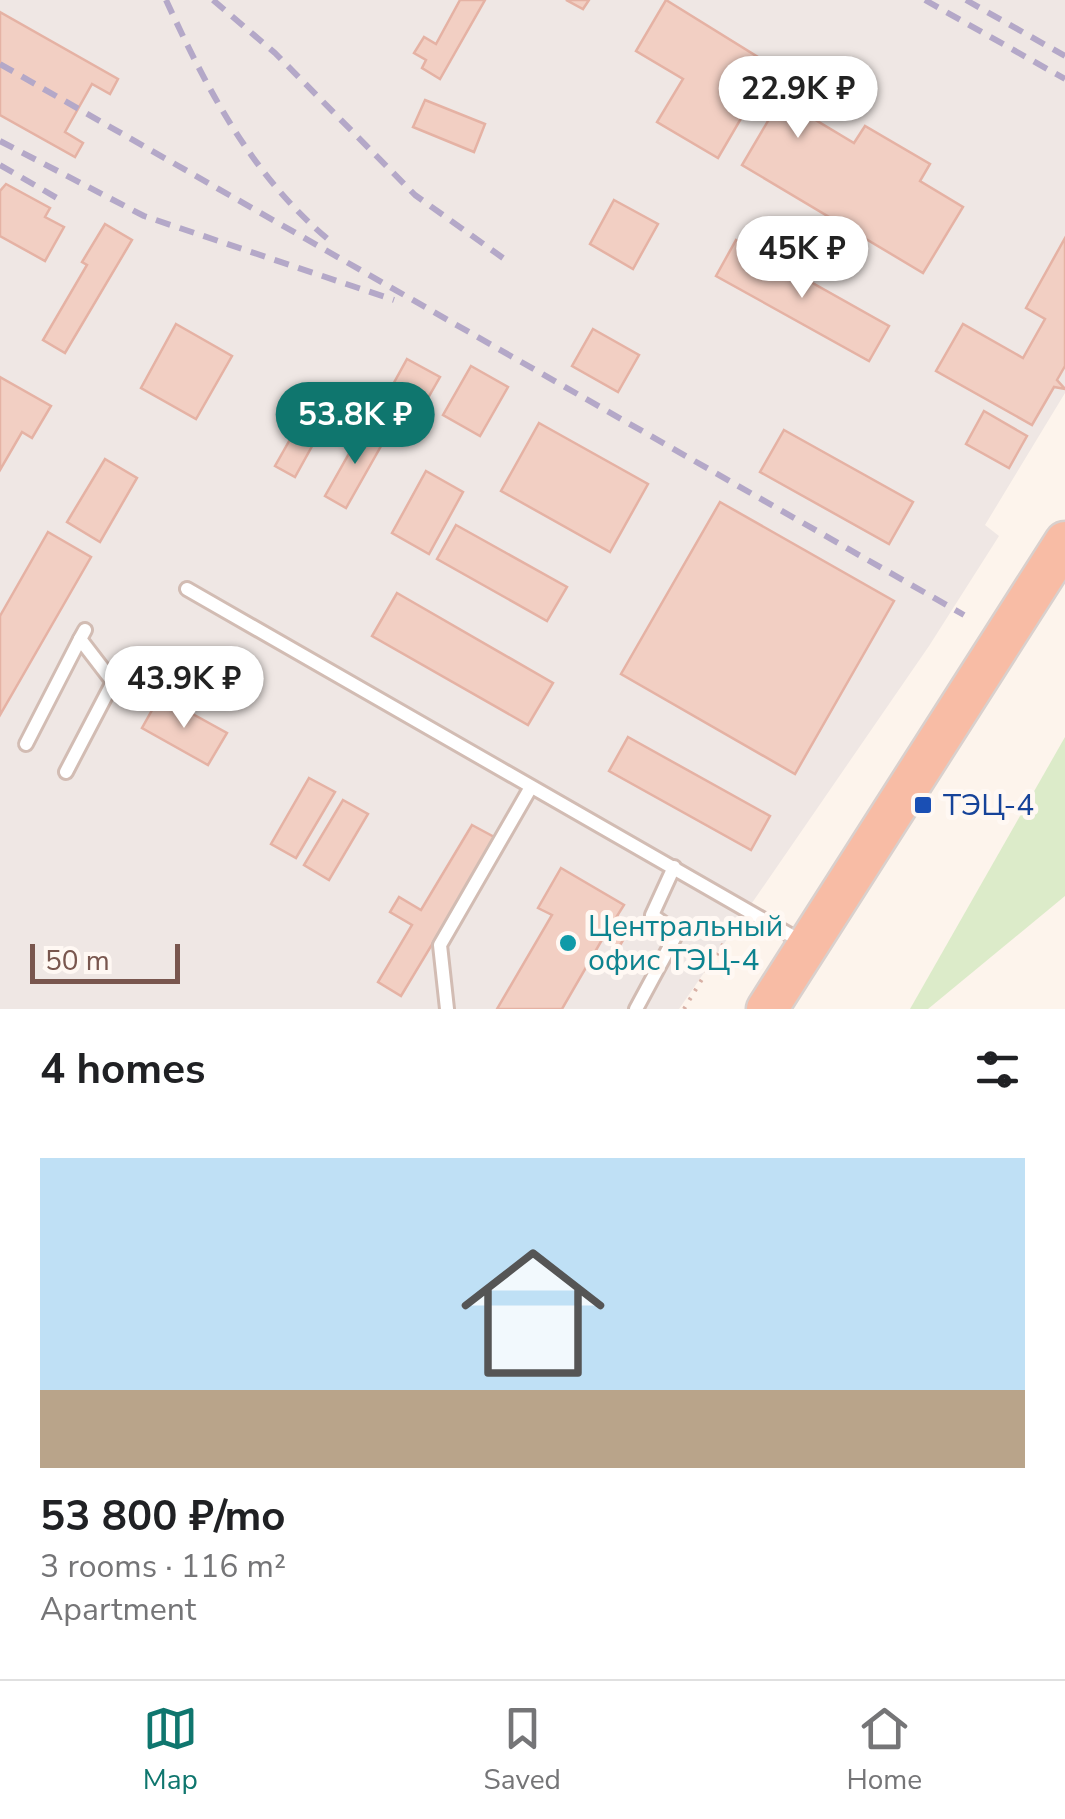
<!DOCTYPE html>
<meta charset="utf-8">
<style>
body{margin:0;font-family:"Nunito Sans",sans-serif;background:#f6f6f6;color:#202124;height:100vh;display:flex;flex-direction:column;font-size:38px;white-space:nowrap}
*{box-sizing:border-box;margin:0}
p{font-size:32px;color:#757577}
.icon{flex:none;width:55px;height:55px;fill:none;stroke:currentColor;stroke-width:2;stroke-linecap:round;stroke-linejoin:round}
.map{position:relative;height:1009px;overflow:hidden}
.drawer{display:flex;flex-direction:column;background:#fff;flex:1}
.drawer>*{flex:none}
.scale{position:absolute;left:30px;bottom:25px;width:150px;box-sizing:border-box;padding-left:10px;border:5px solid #79564e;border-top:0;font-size:28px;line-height:35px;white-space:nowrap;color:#79564e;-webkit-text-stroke:8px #fff8f3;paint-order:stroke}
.price{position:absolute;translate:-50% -85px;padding:0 22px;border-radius:35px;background:#fff;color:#222;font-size:32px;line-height:65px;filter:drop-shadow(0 2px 5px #0008)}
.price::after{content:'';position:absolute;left:50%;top:60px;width:30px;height:22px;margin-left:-15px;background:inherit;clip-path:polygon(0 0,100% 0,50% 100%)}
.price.active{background:#0f766e;color:#fff}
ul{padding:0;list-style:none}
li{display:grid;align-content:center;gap:20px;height:530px;padding:0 40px}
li+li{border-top:2px solid #e0e0e0}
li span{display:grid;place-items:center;height:310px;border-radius:0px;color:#555}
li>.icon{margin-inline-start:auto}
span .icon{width:180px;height:180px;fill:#fffc;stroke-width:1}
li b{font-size:42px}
h2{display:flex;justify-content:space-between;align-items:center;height:120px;padding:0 40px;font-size:42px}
.menu{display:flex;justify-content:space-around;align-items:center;height:140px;border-top:2px solid #e0e0e0;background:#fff;font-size:28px;color:#757577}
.menu a{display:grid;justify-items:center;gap:5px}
.menu .active{color:#0f766e}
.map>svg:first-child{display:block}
</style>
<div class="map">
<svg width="1065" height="1009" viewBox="0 0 1065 1009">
<rect width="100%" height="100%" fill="#fdf4ec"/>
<polygon fill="#efe7e4" points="0,0 1065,0 1065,393 985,525 999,536 929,646 679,1009 0,1009"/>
<polygon fill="#dcebc9" points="1065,737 1065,896 928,1009 910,1009"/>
<g fill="#f2cfc3" stroke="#e5b2a4" stroke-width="2.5">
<polygon points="460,0 485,0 440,79 422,68 426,60 414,53 424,37 436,44"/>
<polygon points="566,0 589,0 583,9"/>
<polygon points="666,0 821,96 809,116 854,143 865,126 930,164 920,181 963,207 923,273 742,165 778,104 757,91 718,158 657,122 683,79 636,51"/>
<polygon points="0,12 118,79 110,94 92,84 65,132 83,143 75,157 0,115"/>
<polygon points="425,100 485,124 474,152 413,127"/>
<polygon points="6,184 50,208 45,217 64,227 45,261 0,236 0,191"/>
<polygon points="614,200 658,224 633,269 590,244"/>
<polygon points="105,224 132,240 65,353 43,340 87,265 82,262"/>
<polygon points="1065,238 1065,366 1057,380 1065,389 1054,387 1032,425 936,371 963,324 1023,358 1045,319 1026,308"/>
<polygon points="736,240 889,326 869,361 716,276"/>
<polygon points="176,324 232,356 196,419 141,388"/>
<polygon points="593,329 639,355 618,392 572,366"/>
<polygon points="407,359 440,377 417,417 385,399"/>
<polygon points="471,366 508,387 480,436 443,415"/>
<polygon points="0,377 51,406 32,438 22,432 0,470"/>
<polygon points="313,399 332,410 295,477 275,466"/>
<polygon points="984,411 1027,436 1009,468 966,444"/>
<polygon points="539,423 648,484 610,552 501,491"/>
<polygon points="364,427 385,439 346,508 325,496"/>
<polygon points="784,430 913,502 889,544 760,472"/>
<polygon points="105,459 137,478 100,542 67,522"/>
<polygon points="426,471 463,492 429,554 392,533"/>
<polygon points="720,502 894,601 795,774 621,674"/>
<polygon points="456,525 567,587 547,621 437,559"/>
<polygon points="48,532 91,557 0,715 0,616"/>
<polygon points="397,593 553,683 528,725 372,636"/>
<polygon points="160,696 227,733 208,765 142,728"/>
<polygon points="628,737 770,816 751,850 609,771"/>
<polygon points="309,778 335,792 296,858 271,844"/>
<polygon points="343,800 368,814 329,880 304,865"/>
<polygon points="472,825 496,838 401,996 378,982 412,925 390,912 399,897 421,910"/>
<polygon points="561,868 624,905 617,916 632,925 619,947 603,938 562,1009 497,1009 552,915 538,908"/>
</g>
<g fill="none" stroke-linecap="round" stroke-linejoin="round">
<defs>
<g id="service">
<polyline points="187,589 804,943"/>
<polyline points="26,744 80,639"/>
<polyline points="66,772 113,682 80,639 85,630"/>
<polyline points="447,1009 440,945 531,787"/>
<polyline points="636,1009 677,933 652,915 674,867"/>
</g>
<polyline id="trunk" points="767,1009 1065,542"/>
</defs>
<use href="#service" stroke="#d2bcb3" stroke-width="18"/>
<use href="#trunk" stroke="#d9d0cd" stroke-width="45"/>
<polyline stroke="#d8b1a6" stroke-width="4" stroke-dasharray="2.5 8" stroke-linecap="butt" points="684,1009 736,923"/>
<use href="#service" stroke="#fff" stroke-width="12"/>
<use href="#trunk" stroke="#f8bca5" stroke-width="40"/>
<g stroke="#b4a8c8" stroke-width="6" stroke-dasharray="15 10" stroke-linecap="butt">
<path d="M166,0C207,89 252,176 329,240"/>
<polyline points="213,0 275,53 415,195 503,258"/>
<polyline points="925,0 1065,79"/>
<polyline points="966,0 1065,56"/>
<polyline points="0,64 964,615"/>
<polyline points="0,141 144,216 394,300"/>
<polyline points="0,165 64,202"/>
</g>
</g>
<rect fill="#1a4fb4" stroke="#fff8f3" stroke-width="4" x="913" y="795" width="20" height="20" rx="5"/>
<circle fill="#0f9aa8" stroke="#fff8f3" stroke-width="4" cx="568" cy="943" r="10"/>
<g text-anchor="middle" stroke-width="10" stroke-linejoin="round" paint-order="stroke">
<g font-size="30" fill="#164399" stroke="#fff8f3" text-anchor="start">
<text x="943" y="815">ТЭЦ-4</text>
</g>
<g font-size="30" fill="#0d838f" stroke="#fff8f3" text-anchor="start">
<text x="588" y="936">Центральный<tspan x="588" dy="34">офис ТЭЦ-4</tspan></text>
</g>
</g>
</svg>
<div class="scale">50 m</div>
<b class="price" style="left:798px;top:141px">22.9K ₽</b>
<b class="price" style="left:802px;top:301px">45K ₽</b>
<b class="price active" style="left:355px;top:467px">53.8K ₽</b>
<b class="price" style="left:184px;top:731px">43.9K ₽</b>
</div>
<section class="drawer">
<h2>4 homes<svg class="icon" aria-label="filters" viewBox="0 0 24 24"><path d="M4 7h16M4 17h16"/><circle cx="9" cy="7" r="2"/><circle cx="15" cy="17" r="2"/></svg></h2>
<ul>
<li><span style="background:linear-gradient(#bfe0f5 75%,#b9a48a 0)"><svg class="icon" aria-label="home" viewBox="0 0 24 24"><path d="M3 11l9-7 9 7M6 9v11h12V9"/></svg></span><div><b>53 800 ₽/mo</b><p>3 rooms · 116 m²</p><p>Apartment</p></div></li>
</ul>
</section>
<nav class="menu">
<a class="active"><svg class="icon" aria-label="map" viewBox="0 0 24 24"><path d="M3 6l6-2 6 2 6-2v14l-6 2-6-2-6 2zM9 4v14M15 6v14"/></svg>Map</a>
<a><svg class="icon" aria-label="saved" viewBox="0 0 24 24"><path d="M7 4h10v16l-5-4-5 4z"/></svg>Saved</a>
<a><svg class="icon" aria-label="home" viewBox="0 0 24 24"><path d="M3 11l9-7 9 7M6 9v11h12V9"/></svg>Home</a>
</nav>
